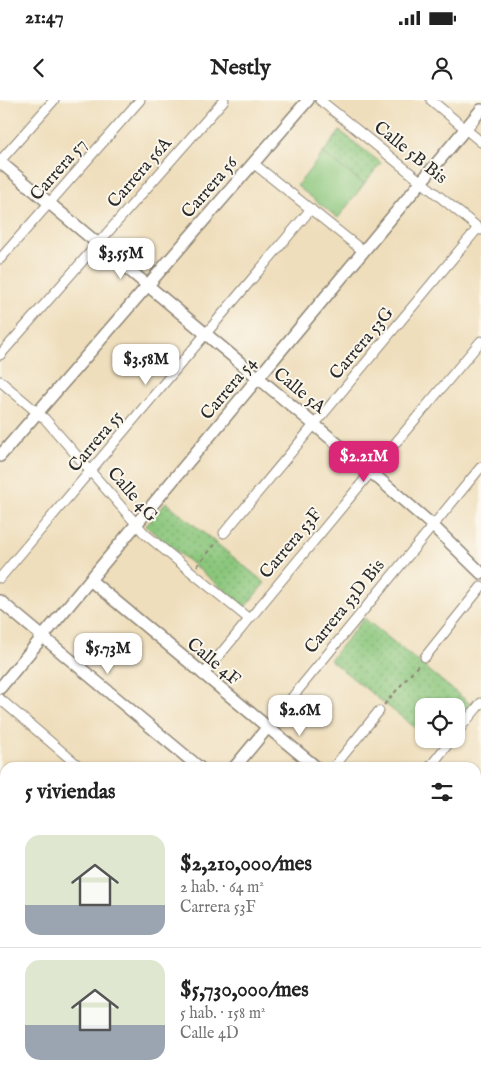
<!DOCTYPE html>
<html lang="es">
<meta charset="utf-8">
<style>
body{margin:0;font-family:"IM FELL English",serif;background:#f2f2f2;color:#222;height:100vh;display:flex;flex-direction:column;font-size:19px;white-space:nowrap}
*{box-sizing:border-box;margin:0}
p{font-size:16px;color:#767676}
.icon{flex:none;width:28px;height:28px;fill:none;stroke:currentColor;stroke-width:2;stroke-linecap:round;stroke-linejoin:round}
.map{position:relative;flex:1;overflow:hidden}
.panel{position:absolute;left:0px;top:662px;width:481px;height:321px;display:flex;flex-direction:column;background:#fff;border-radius:15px 15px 0 0;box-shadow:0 1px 4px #0004}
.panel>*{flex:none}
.buttons{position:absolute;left:415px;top:598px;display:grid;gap:10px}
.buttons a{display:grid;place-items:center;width:50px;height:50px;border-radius:10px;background:#fff;box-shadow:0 1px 4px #0004;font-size:25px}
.price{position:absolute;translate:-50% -42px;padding:0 11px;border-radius:10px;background:#fff;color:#222;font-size:16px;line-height:32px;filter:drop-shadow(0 1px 2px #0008)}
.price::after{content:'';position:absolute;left:50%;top:30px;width:15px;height:11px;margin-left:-8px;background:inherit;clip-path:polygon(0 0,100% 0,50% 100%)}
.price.current{background:#db2777;color:#fff}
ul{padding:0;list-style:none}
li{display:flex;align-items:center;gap:15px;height:125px;padding:0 25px}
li+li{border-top:1px solid #e0e0e0}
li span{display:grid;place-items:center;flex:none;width:140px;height:100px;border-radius:15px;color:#555}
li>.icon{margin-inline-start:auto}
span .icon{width:60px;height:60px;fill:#fffc;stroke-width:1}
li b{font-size:21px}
h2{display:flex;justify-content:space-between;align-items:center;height:60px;padding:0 25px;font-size:21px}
.status{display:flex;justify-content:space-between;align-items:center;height:35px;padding:0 25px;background:#fff;direction:ltr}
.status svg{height:14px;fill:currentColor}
header{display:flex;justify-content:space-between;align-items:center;height:65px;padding:0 25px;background:#fff;font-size:22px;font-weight:700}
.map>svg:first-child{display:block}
</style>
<div class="status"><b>21:47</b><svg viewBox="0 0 49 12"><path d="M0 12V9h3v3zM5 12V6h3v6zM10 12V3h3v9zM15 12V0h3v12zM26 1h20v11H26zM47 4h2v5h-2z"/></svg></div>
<header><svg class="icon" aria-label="back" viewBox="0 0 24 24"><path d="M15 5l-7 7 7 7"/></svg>Nestly<svg class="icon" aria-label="person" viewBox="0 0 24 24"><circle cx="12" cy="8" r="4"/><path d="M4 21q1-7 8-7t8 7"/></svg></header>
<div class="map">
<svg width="481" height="983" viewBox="0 0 481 983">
<defs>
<pattern id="park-dots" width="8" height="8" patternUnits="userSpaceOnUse" patternTransform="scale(1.25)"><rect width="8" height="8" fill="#8ac67b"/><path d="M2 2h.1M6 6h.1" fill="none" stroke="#71a165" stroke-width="1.8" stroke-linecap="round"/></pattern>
</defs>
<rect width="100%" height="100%" fill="#fbf7ec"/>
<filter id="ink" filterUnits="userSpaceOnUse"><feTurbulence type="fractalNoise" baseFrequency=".02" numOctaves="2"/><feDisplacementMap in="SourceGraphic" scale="10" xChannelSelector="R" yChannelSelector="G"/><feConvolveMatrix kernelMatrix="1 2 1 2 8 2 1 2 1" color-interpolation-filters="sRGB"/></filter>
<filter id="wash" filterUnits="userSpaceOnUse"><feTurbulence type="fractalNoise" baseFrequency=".0096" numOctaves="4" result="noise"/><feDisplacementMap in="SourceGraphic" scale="20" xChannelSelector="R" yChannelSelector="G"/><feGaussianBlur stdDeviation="1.12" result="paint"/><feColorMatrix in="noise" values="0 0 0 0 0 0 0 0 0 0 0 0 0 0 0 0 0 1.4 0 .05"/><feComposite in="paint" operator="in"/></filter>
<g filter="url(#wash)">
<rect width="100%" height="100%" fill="#efdebc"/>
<polygon fill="#8ac67b" stroke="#5a7853" points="323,53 364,84 338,118 297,86"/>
<g fill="url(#park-dots)" stroke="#5a7853">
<polygon points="340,31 381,63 364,84 323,53"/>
<polygon points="166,402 265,483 245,507 146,426"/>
<polygon points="364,518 473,606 456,627 456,606 424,606 424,635 330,560"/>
</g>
</g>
<g filter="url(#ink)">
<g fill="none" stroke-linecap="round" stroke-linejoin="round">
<defs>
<g id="minor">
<polyline points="320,0 481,130"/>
<polyline points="431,0 481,42"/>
<polyline points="0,61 54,0"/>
<polyline points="253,63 363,151"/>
<polyline points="0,159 140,0"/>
<polyline points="0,255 224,0"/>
<polyline points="0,281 45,319 145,434 249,519"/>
<polyline points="224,433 478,128"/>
<polyline points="0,478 311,109"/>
<polyline points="425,557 481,487"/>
<polyline points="203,575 371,372 481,241"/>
<polyline points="0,599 81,668"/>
<polyline points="267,628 481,367"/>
<polyline points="456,633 481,603"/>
<polyline points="333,668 379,611"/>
<polyline points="429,668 452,639"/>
<polyline points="0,711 5,715"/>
<polyline points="476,711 481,705"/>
<polyline points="476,807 481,801"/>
<polyline points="0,824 5,828"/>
<polyline points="0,861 5,855"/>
<polyline points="476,909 481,903"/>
<polyline points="476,919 481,924"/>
<polyline points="170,979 174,983"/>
<polyline points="319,979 322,983"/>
<polyline points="436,979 440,983"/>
<polyline points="330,983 334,979"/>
<polyline points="416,983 420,979"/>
</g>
<g id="tertiary">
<polyline points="0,62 371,372 432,425 481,473"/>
<polyline points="0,356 308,0"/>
<polyline points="90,480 317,668"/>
<polyline points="0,501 200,668"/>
<polyline points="0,588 481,10"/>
<polyline points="234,668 267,628"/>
<polyline points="476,835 481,841"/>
</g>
</defs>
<use href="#minor" stroke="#8d8474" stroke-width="11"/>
<use href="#tertiary" stroke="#8d8474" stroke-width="14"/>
<g stroke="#8d8474" stroke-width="2" stroke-dasharray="4 4" stroke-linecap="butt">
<polyline points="197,466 218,441"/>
<polyline points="384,605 420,563"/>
</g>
<use href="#minor" stroke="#fff" stroke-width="9"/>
<use href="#tertiary" stroke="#fff" stroke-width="11"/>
</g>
</g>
<g text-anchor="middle" stroke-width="4" stroke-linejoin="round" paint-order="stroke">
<g font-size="18" fill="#2b2b2b" stroke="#fbf7ec">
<text transform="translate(411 52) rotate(39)" y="6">Calle 5B Bis</text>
<text transform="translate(58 69) rotate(-49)" y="6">Carrera 57</text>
<text transform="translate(139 72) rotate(-49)" y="6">Carrera 56A</text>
<text transform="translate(209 87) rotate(-49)" y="6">Carrera 56</text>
<text transform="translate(361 243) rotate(-50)" y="6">Carrera 53G</text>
<text transform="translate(228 288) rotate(-50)" y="6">Carrera 54</text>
<text transform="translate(300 290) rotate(39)" y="6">Calle 5A</text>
<text transform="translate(95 341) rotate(-50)" y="6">Carrera 55</text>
<text transform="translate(133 394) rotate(49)" y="6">Calle 4G</text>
<text transform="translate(290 443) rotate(-50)" y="6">Carrera 53F</text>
<text transform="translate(344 506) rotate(-51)" y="6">Carrera 53D Bis</text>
<text transform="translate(214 561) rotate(40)" y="6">Calle 4F</text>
</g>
</g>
</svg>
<div class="buttons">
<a><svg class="icon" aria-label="locate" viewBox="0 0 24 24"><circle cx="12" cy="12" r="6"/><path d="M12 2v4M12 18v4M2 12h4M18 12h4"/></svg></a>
</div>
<b class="price" style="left:121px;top:180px">$3.55M</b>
<b class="price" style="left:146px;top:286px">$3.58M</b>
<b class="price current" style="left:364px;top:383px">$2.21M</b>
<b class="price" style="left:108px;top:575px">$5.73M</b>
<b class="price" style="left:300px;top:637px">$2.6M</b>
<section class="panel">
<h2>5 viviendas<svg class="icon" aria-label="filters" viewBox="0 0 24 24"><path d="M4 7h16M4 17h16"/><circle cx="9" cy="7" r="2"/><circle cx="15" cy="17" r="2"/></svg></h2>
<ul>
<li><span style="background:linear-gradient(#dfe7d0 70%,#9aa5b1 0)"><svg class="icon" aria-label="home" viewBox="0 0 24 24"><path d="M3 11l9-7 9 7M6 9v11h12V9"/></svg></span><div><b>$2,210,000/mes</b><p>2 hab. · 64 m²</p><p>Carrera 53F</p></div></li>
<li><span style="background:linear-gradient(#dfe7d0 65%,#9aa5b1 0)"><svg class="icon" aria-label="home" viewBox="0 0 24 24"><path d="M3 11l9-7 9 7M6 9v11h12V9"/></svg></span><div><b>$5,730,000/mes</b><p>5 hab. · 158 m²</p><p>Calle 4D</p></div></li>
</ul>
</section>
</div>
